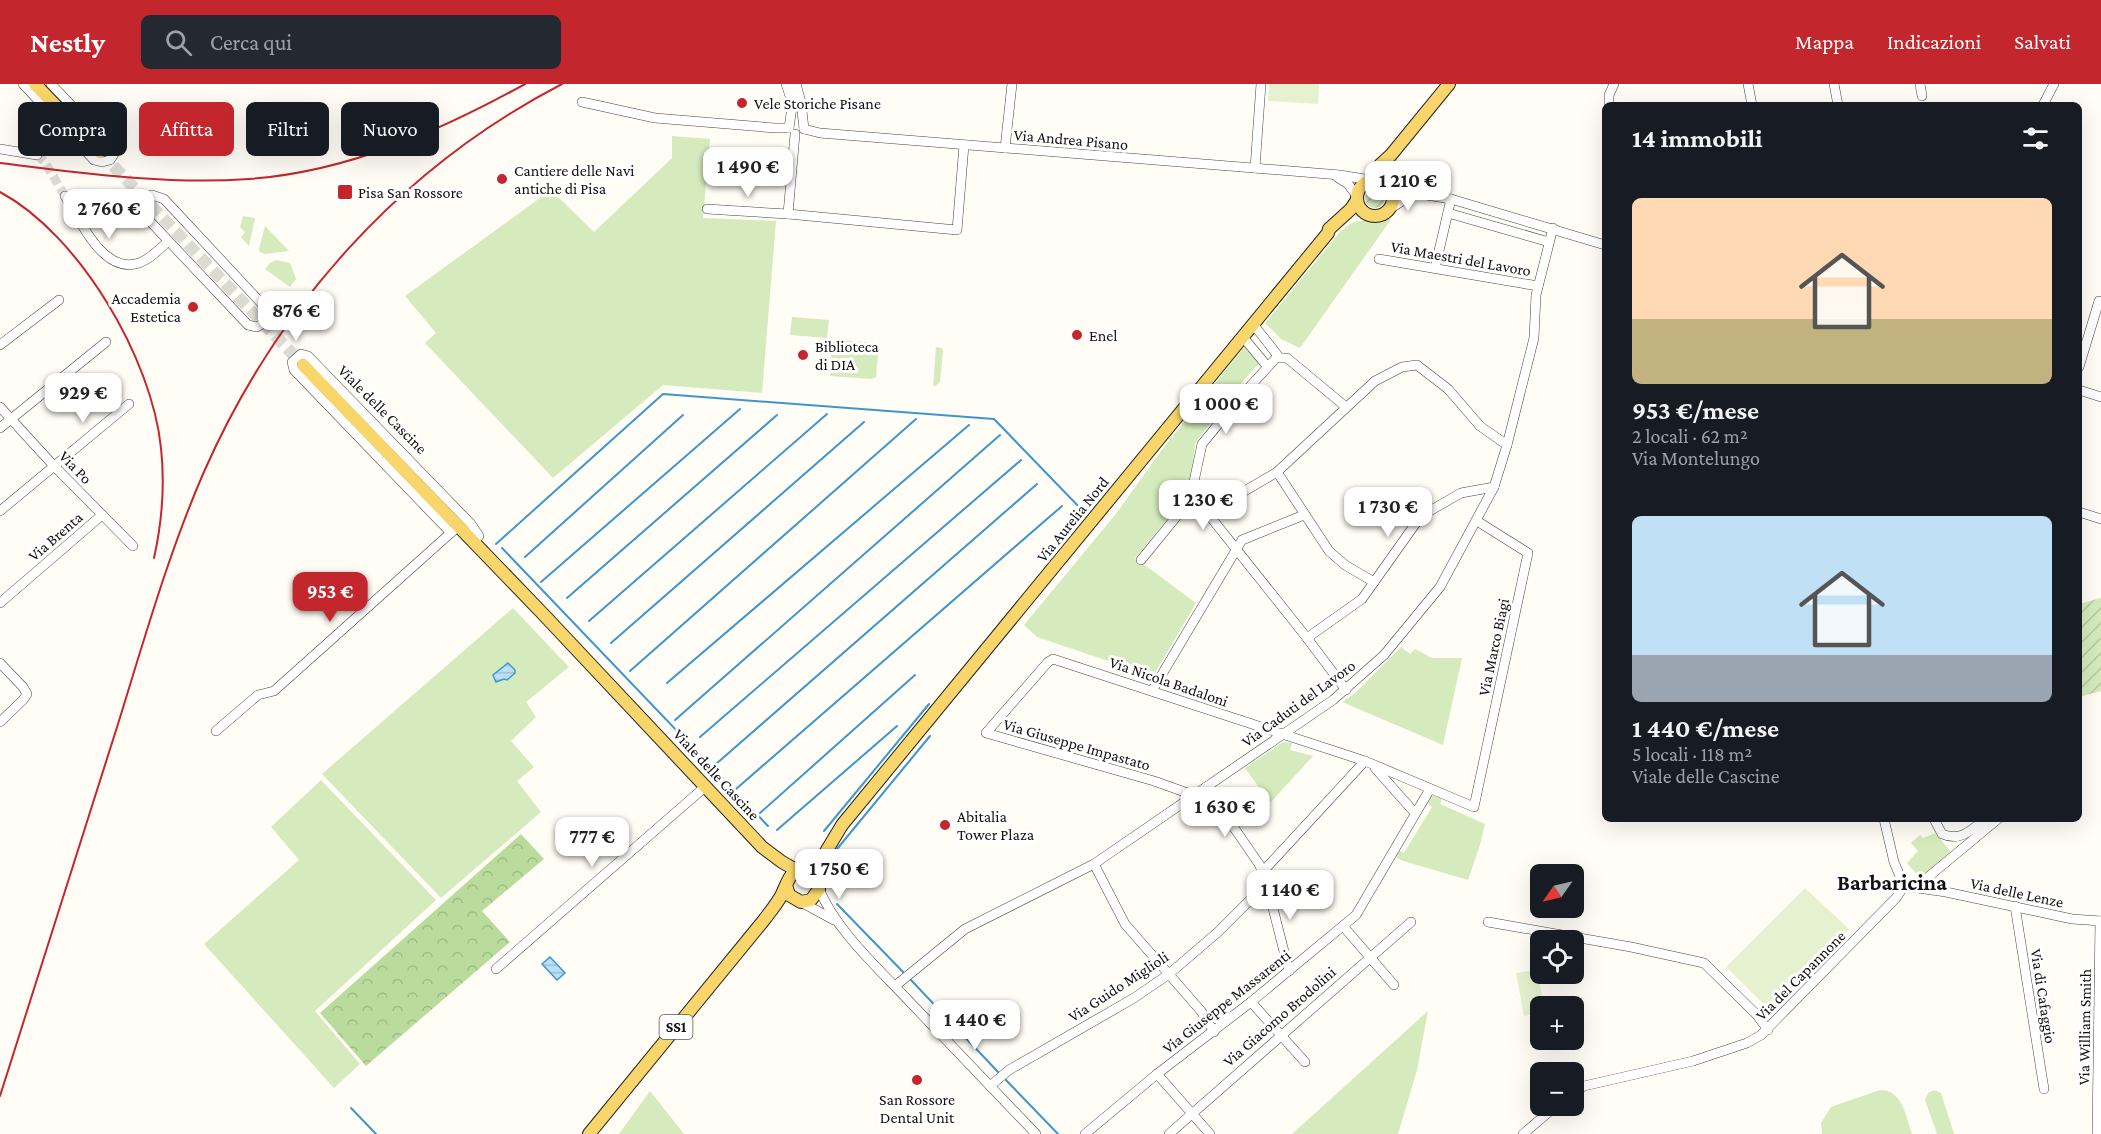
<!DOCTYPE html>
<html lang="it">
<meta charset="utf-8">
<style>
body{margin:0;font-family:"Crimson Pro",serif;background:#242831;color:#f1f3f6;height:100vh;display:flex;flex-direction:column;font-size:22px;white-space:nowrap}
*{box-sizing:border-box;margin:0}
p{font-size:20px;color:#9ea1a6}
.icon{flex:none;width:33px;height:33px;fill:none;stroke:currentColor;stroke-width:2;stroke-linecap:round;stroke-linejoin:round}
.map{position:relative;flex:1;overflow:hidden}
.panel{position:absolute;left:1602px;top:18px;width:480px;height:720px;display:flex;flex-direction:column;background:#171b24;border-radius:9px;box-shadow:0 6px 24px #0002}
.panel>*{flex:none}
.hud{position:absolute;left:18px;top:18px;width:570px;height:54px;display:flex;gap:12px}
.needle{width:39px;rotate:236deg}
.tools{position:absolute;left:1530px;top:780px;display:grid;gap:12px}
.tools a{display:grid;place-items:center;width:54px;height:54px;border-radius:9px;background:#171b24;box-shadow:0 6px 24px #0002;font-size:30px}
.price{position:absolute;translate:-50% -51px;padding:0 14px;border-radius:12px;background:#fff;color:#222;font-size:20px;line-height:39px;filter:drop-shadow(0 2px 3px #0008)}
.price::after{content:'';position:absolute;left:50%;top:36px;width:18px;height:14px;margin-left:-9px;background:inherit;clip-path:polygon(0 0,100% 0,50% 100%)}
.price.on{background:#c4262e;color:#fff}
ul{padding:0;list-style:none}
li{display:grid;align-content:center;gap:12px;height:318px;padding:0 30px}
li span{display:grid;place-items:center;height:186px;border-radius:9px;color:#555}
li>.icon{margin-inline-start:auto}
span .icon{width:108px;height:108px;fill:#fffc;stroke-width:1}
li b{font-size:26px}
h2{display:flex;justify-content:space-between;align-items:center;height:72px;padding:0 30px;font-size:26px}
.tag{padding:0 21px;border-radius:9px;background:#171b24;box-shadow:0 6px 24px #0002;font-size:21px;line-height:54px}
.tag.on{background:#c4262e;color:#fff}
header{display:flex;align-items:center;gap:36px;box-sizing:border-box;height:84px;padding:0 30px;background:#c4262e;color:#fff}
header strong{font-size:28px}
nav{display:flex;gap:33px;margin-inline-start:auto;font-size:21px}
.search{width:420px;height:54px;background:#242831;display:flex;align-items:center;gap:15px;box-sizing:border-box;padding:0 21px;border-radius:9px;color:#9ea1a6;font-size:22px}
.map>svg:first-child{display:block}
</style>
<header>
<strong>Nestly</strong>
<div class="search"><svg class="icon" aria-label="search" viewBox="0 0 24 24"><circle cx="10" cy="10" r="6"/><path d="M15 15l6 6"/></svg>Cerca qui</div>
<nav><a>Mappa</a><a>Indicazioni</a><a>Salvati</a></nav>
</header>
<div class="map">
<svg width="2101" height="1050" viewBox="0 0 2101 1050">
<defs>
<pattern id="forest-crowns" width="20" height="18" patternUnits="userSpaceOnUse" patternTransform="scale(1.5)"><rect width="20" height="18" fill="#b9dc9c"/><path d="M2 6a3 3 0 1 1 6 0M12 15a3 3 0 1 1 6 0" fill="none" stroke="#9ebc85"/></pattern>
<pattern id="garden-furrows" width="10" height="10" patternUnits="userSpaceOnUse" patternTransform="scale(1.5)"><rect width="10" height="10" fill="#d5ebbd"/><path d="M-1 1l2-2M0 10L10 0M9 11l2-2" fill="none" stroke="#b6c8a1"/></pattern>
<pattern id="water-rules" width="6" height="5" patternUnits="userSpaceOnUse" patternTransform="scale(1.5)"><rect width="6" height="5" fill="#b9e0f7"/><path d="M0 2.5h6" fill="none" stroke="#9ebfd3"/></pattern>
</defs>
<rect width="100%" height="100%" fill="#fffdf5"/>
<g fill="#d5ebbd">
<polygon points="672,52 710,55 703,134 776,137 762,309 663,301 553,394 425,259 436,249 405,212 551,106 594,148 672,74"/>
<polygon points="243,132 255,134 249,162 241,153 245,148 240,143"/>
<path d="M1392,134L1300,264L1281,255L1265,239L1339,149C1342,146 1346,143 1350,140C1363,133 1379,141 1392,134Z"/>
<polygon points="265,142 289,167 265,170 260,168 259,165"/>
<polygon points="276,176 290,179 296,195 290,203 265,185 270,179"/>
<polygon points="792,233 829,236 827,254 790,251"/>
<polygon points="837,256 879,259 876,293 872,295 830,292 832,258 837,258"/>
<polygon points="1245,262 1261,277 1238,303 1196,358 1187,411 1135,474 1196,519 1153,592 1037,553 1024,541 1115,431 1164,363"/>
<polygon points="936,263 942,264 943,267 940,298 936,302 933,302"/>
<polygon points="513,524 569,583 526,618 536,633 511,657 534,683 517,697 541,728 441,814 322,690"/>
<polygon points="1401,563 1410,570 1415,565 1432,574 1462,574 1443,661 1342,618 1355,609"/>
<polygon points="1283,658 1292,659 1290,666 1313,672 1270,719 1245,684"/>
<polygon points="321,696 436,816 315,927 360,980 334,1004 204,860 299,776 271,743"/>
<polygon points="1432,711 1442,715 1440,720 1485,740 1480,761 1468,796 1400,776 1395,771 1398,766 1404,769 1432,723 1427,719"/>
<polygon points="1935,749 1951,768 1920,794 1907,779 1918,767 1911,759 1920,751 1923,754"/>
<polygon points="1428,927 1417,986 1398,1050 1292,1050"/>
<path d="M1880,1006C1903,1006 1906,1033 1912,1050H1822L1821,1039L1831,1023Z"/>
<polygon points="1934,1006 1941,1009 1954,1050 1937,1050 1925,1016 1928,1009"/>
<polygon points="650,1007 684,1050 619,1050"/>
</g>
<polygon fill="url(#forest-crowns)" points="521,750 544,775 482,827 510,858 366,982 320,929"/>
<g fill="url(#garden-furrows)">
<circle cx="1375" cy="114" r="10"/>
<polygon points="2101,514 2101,607 2079,613 2079,520"/>
</g>
<g fill="#e6f2cf">
<polygon points="1269,0 1319,0 1318,20 1268,17"/>
<polygon points="1805,804 1849,845 1770,926 1726,883"/>
<polygon points="1537,886 1544,922 1540,922 1540,929 1524,932 1516,889"/>
</g>
<g fill="url(#water-rules)" stroke="#3f96cf" stroke-width="1.5">
<polygon points="508,579 515,586 515,589 507,596 504,595 496,598 493,591"/>
<polygon points="550,873 565,889 557,896 542,880"/>
</g>
<g fill="none" stroke-linecap="round" stroke-linejoin="round">
<g stroke="#3f96cf" stroke-width="2">
<polyline points="496,460 663,310 994,335 1083,427"/>
<polyline points="502,464 768,742"/>
<polyline points="525,473 683,331"/>
<polyline points="541,498 740,325"/>
<polyline points="567,514 777,331"/>
<polyline points="589,537 827,330"/>
<polyline points="611,559 864,338"/>
<polyline points="630,587 916,335"/>
<polyline points="667,599 969,341"/>
<polyline points="675,636 1000,351"/>
<polyline points="700,653 1021,376"/>
<polyline points="716,680 1037,400"/>
<polyline points="736,705 1062,422"/>
<polyline points="760,729 915,591"/>
<polyline points="777,746 897,642"/>
<polyline points="824,747 929,620"/>
<polyline points="828,776 930,652"/>
<polyline points="837,820 906,891"/>
<polyline points="910,895 999,989"/>
<polyline points="1003,993 1058,1050"/>
<polyline points="351,1024 376,1050"/>
</g>
<polyline stroke="#dbdad3" stroke-width="9" stroke-dasharray="9 4.5" stroke-linecap="butt" points="37,71 44,77 65,112"/>
<polyline stroke="#dbdad3" stroke-width="12" stroke-dasharray="12 6" stroke-linecap="butt" points="101,69 303,281"/>
<defs>
<g id="minor">
<polyline points="23,0 94,76 102,78 110,76 114,70 113,65 51,0"/>
<polyline points="786,0 792,18"/>
<polyline points="796,0 801,18 804,45"/>
<polyline points="1748,0 1752,21"/>
<polyline points="1834,0 1838,21"/>
<polyline points="1920,0 1922,12"/>
<polyline points="582,18 655,34 775,44 789,44"/>
<polyline points="1609,21 1609,11 1614,0"/>
<polyline points="2043,21 2054,0"/>
<polyline points="789,44 795,2"/>
<polyline points="804,45 820,49 1340,91 1370,96"/>
<polyline points="1005,64 1012,0"/>
<polyline points="0,65 37,71"/>
<polyline points="1255,84 1261,0"/>
<polyline points="1337,93 1348,100 1357,112"/>
<polyline points="1390,105 1451,115 1605,161"/>
<path d="M152,111L164,115L263,221L268,229L265,238L257,243L248,241L144,131C139,122 141,113 152,111Z"/>
<path d="M65,112C80,136 103,191 139,179C150,175 160,165 168,157"/>
<polyline points="707,125 788,130 957,146 964,61"/>
<polyline points="1388,126 1415,109"/>
<polyline points="1448,129 1549,158"/>
<polyline points="788,130 795,50"/>
<polyline points="1379,175 1538,202"/>
<polyline points="1435,184 1451,115"/>
<polyline points="1253,240 1279,273"/>
<polyline points="1243,253 1267,282"/>
<polyline points="0,261 59,216"/>
<polyline points="2079,283 2099,217"/>
<polyline points="2079,306 2101,313"/>
<polyline points="0,323 54,382 133,462"/>
<polyline points="0,344 106,258"/>
<polyline points="1277,388 1329,467 1345,481 1374,498"/>
<polyline points="1193,411 1307,554 1346,606"/>
<polyline points="0,427 129,320"/>
<polyline points="2079,428 2101,435"/>
<polyline points="1207,429 1277,388 1375,297 1402,283 1417,281 1448,305 1480,342 1507,361"/>
<polyline points="451,449 294,286 292,278 301,270 308,272 471,440 479,452 473,458"/>
<polyline points="1141,476 1190,416 1202,360 1244,309 1276,274 1287,274 1346,323"/>
<polyline points="0,519 102,431"/>
<polyline points="1307,554 1362,515 1421,432 1461,409 1494,403"/>
<polyline points="0,579 23,603 27,610 23,616 0,638"/>
<polyline points="1152,607 1242,456 1304,431"/>
<polyline points="216,647 258,611 274,607 454,446"/>
<polyline points="1375,684 1415,729"/>
<polyline points="1206,703 1259,780 1265,793 1289,887"/>
<polyline points="1193,711 1154,697 986,649 1048,578 1053,575 1365,677 1474,723 1528,469 1477,437"/>
<polyline points="1884,735 1894,778 1904,802"/>
<path d="M1934,735L1942,750C1960,758 1972,746 1985,735"/>
<polyline points="1094,780 1125,840 1201,927 1214,948"/>
<polyline points="1915,804 1998,735"/>
<path d="M819,805C836,846 877,883 907,915C950,960 993,1005 1036,1050"/>
<polyline points="801,818 834,836"/>
<polyline points="2015,822 2044,1005"/>
<polyline points="1488,838 1631,863 1704,879 1757,931 1768,946"/>
<polyline points="1343,842 1394,901"/>
<polyline points="496,885 706,702"/>
<polyline points="895,902 965,845 1094,780 1333,616 1384,571 1440,503 1494,403 1507,361 1534,254 1536,211 1553,144"/>
<polyline points="1251,918 1305,978"/>
<polyline points="1157,990 1210,1050"/>
<polyline points="990,1002 1009,986 1134,914 1169,890 1218,848 1257,809 1264,799 1267,783 1365,677"/>
<polyline points="1574,1008 1584,1002 1693,977 1747,959 1761,951 1896,814 1904,802 1946,808 2072,835 2101,837"/>
<polyline points="1085,1050 1157,990 1251,918 1356,831 1430,705"/>
<polyline points="1169,1050 1411,838"/>
<polyline points="1523,1050 1556,1022"/>
<polyline points="2097,1050 2100,837"/>
</g>
<g id="major">
<polyline points="35,0 100,68"/>
<polyline points="1372,96 1380,81 1391,71 1449,0"/>
<circle cx="1375" cy="114" r="18"/>
<polyline points="303,281 544,531 762,763 782,778 796,786"/>
<polyline points="819,799 824,771 842,741 1328,149 1329,145 1351,125 1357,116"/>
<path d="M589,1050L764,836C770,828 776,821 781,812C787,801 792,775 812,788C818,792 819,798 819,805L811,816L801,818L789,811L786,801"/>
</g>
</defs>
<use href="#minor" stroke="#444" stroke-width="10"/>
<use href="#major" stroke="#222" stroke-width="14"/>
<use href="#minor" stroke="#fff" stroke-width="9"/>
<use href="#major" stroke="#f9d66b" stroke-width="12"/>
<g stroke="#c4262e" stroke-width="2">
<path d="M0,79C83,89 165,101 249,95C347,88 440,47 525,0"/>
<path d="M0,108C80,151 152,275 161,364C165,401 162,438 154,474"/>
<path d="M0,1012C39,888 79,764 118,640C144,556 168,471 203,390C276,223 400,84 562,0"/>
</g>
</g>
<g fill="#c4262e" stroke="#fff" stroke-width="2">
<circle cx="742" cy="19" r="6"/>
<circle cx="502" cy="95" r="6"/>
<rect x="337" y="100" width="16" height="16" rx="3"/>
<circle cx="193" cy="223" r="6"/>
<circle cx="1077" cy="251" r="6"/>
<circle cx="803" cy="271" r="6"/>
<circle cx="945" cy="741" r="6"/>
<circle cx="917" cy="996" r="6"/>
</g>
<g text-anchor="middle" stroke-width="6" stroke-linejoin="round" paint-order="stroke">
<rect fill="#fff" stroke="#585858" stroke-width="1.5" x="659.5" y="931" width="33" height="24" rx="4.5"/>
<g font-size="15" font-weight="bold" fill="#111">
<text x="676" y="948">SS1</text>
</g>
<g font-size="16" fill="#111" stroke="#fff" text-anchor="start">
<text x="754" y="25">Vele Storiche Pisane</text>
<text x="514" y="92">Cantiere delle Navi<tspan x="514" dy="18">antiche di Pisa</tspan></text>
<text x="358" y="114">Pisa San Rossore</text>
<text x="181" y="220" text-anchor="end">Accademia<tspan x="181" dy="18">Estetica</tspan></text>
<text x="1089" y="257">Enel</text>
<text x="815" y="268">Biblioteca<tspan x="815" dy="18">di DIA</tspan></text>
<text x="957" y="738">Abitalia<tspan x="957" dy="18">Tower Plaza</tspan></text>
<text x="917" y="1021" text-anchor="middle">San Rossore<tspan x="917" dy="18">Dental Unit</tspan></text>
</g>
<g font-size="16" fill="#111" stroke="#fff">
<text transform="translate(1071 55) rotate(5)" y="6">Via Andrea Pisano</text>
<text transform="translate(1461 174) rotate(10)" y="6">Via Maestri del Lavoro</text>
<text transform="translate(383 325) rotate(45)" y="6">Viale delle Cascine</text>
<text transform="translate(76 383) rotate(46)" y="6">Via Po</text>
<text transform="translate(1072 435) rotate(-51)" y="6">Via Aurelia Nord</text>
<text transform="translate(55 452) rotate(-41)" y="6">Via Brenta</text>
<text transform="translate(1493 563) rotate(-78)" y="6">Via Marco Biagi</text>
<text transform="translate(1169 597) rotate(19)" y="6">Via Nicola Badaloni</text>
<text transform="translate(1298 619) rotate(-36)" y="6">Via Caduti del Lavoro</text>
<text transform="translate(1077 660) rotate(16)" y="6">Via Giuseppe Impastato</text>
<text transform="translate(717 690) rotate(47)" y="6">Viale delle Cascine</text>
<text transform="translate(2017 808) rotate(12)" y="6">Via delle Lenze</text>
<text transform="translate(1800 891) rotate(-45)" y="6">Via del Capannone</text>
<text transform="translate(1118 902) rotate(-33)" y="6">Via Guido Miglioli</text>
<text transform="translate(2044 912) rotate(81)" y="6">Via di Cafaggio</text>
<text transform="translate(1226 917) rotate(-38)" y="6">Via Giuseppe Massarenti</text>
<text transform="translate(1279 932) rotate(-41)" y="6">Via Giacomo Brodolini</text>
<text transform="translate(2084 943) rotate(-89)" y="6">Via William Smith</text>
</g>
<g font-size="22" font-weight="bold" fill="#111" stroke="#fff">
<text x="1892" y="806">Barbaricina</text>
</g>
</g>
</svg>
<div class="tools">
<a><svg class="needle" viewBox="-14 -14 28 28"><path d="M0-13l5 13h-10z" fill="#e53935"/><path d="M0 13l5-13h-10z" fill="#9ea1a6"/></svg></a>
<a><svg class="icon" aria-label="locate" viewBox="0 0 24 24"><circle cx="12" cy="12" r="6"/><path d="M12 2v4M12 18v4M2 12h4M18 12h4"/></svg></a>
<a>+</a>
<a>−</a>
</div>
<b class="price" style="left:748px;top:114px">1 490 €</b>
<b class="price" style="left:1408px;top:128px">1 210 €</b>
<b class="price" style="left:109px;top:156px">2 760 €</b>
<b class="price" style="left:296px;top:258px">876 €</b>
<b class="price" style="left:83px;top:340px">929 €</b>
<b class="price" style="left:1226px;top:351px">1 000 €</b>
<b class="price" style="left:1203px;top:447px">1 230 €</b>
<b class="price" style="left:1388px;top:454px">1 730 €</b>
<b class="price on" style="left:330px;top:539px">953 €</b>
<b class="price" style="left:1225px;top:754px">1 630 €</b>
<b class="price" style="left:592px;top:784px">777 €</b>
<b class="price" style="left:839px;top:816px">1 750 €</b>
<b class="price" style="left:1290px;top:837px">1 140 €</b>
<b class="price" style="left:975px;top:967px">1 440 €</b>
<div class="hud">
<a class="tag">Compra</a>
<a class="tag on">Affitta</a>
<a class="tag">Filtri</a>
<a class="tag">Nuovo</a>
</div>
<section class="panel">
<h2>14 immobili<svg class="icon" aria-label="filters" viewBox="0 0 24 24"><path d="M4 7h16M4 17h16"/><circle cx="9" cy="7" r="2"/><circle cx="15" cy="17" r="2"/></svg></h2>
<ul>
<li><span style="background:linear-gradient(#ffd9b3 65%,#c2b280 0)"><svg class="icon" aria-label="home" viewBox="0 0 24 24"><path d="M3 11l9-7 9 7M6 9v11h12V9"/></svg></span><div><b>953 €/mese</b><p>2 locali · 62 m²</p><p>Via Montelungo</p></div></li>
<li><span style="background:linear-gradient(#bfe0f5 75%,#9aa5b1 0)"><svg class="icon" aria-label="home" viewBox="0 0 24 24"><path d="M3 11l9-7 9 7M6 9v11h12V9"/></svg></span><div><b>1 440 €/mese</b><p>5 locali · 118 m²</p><p>Viale delle Cascine</p></div></li>
</ul>
</section>
</div>
